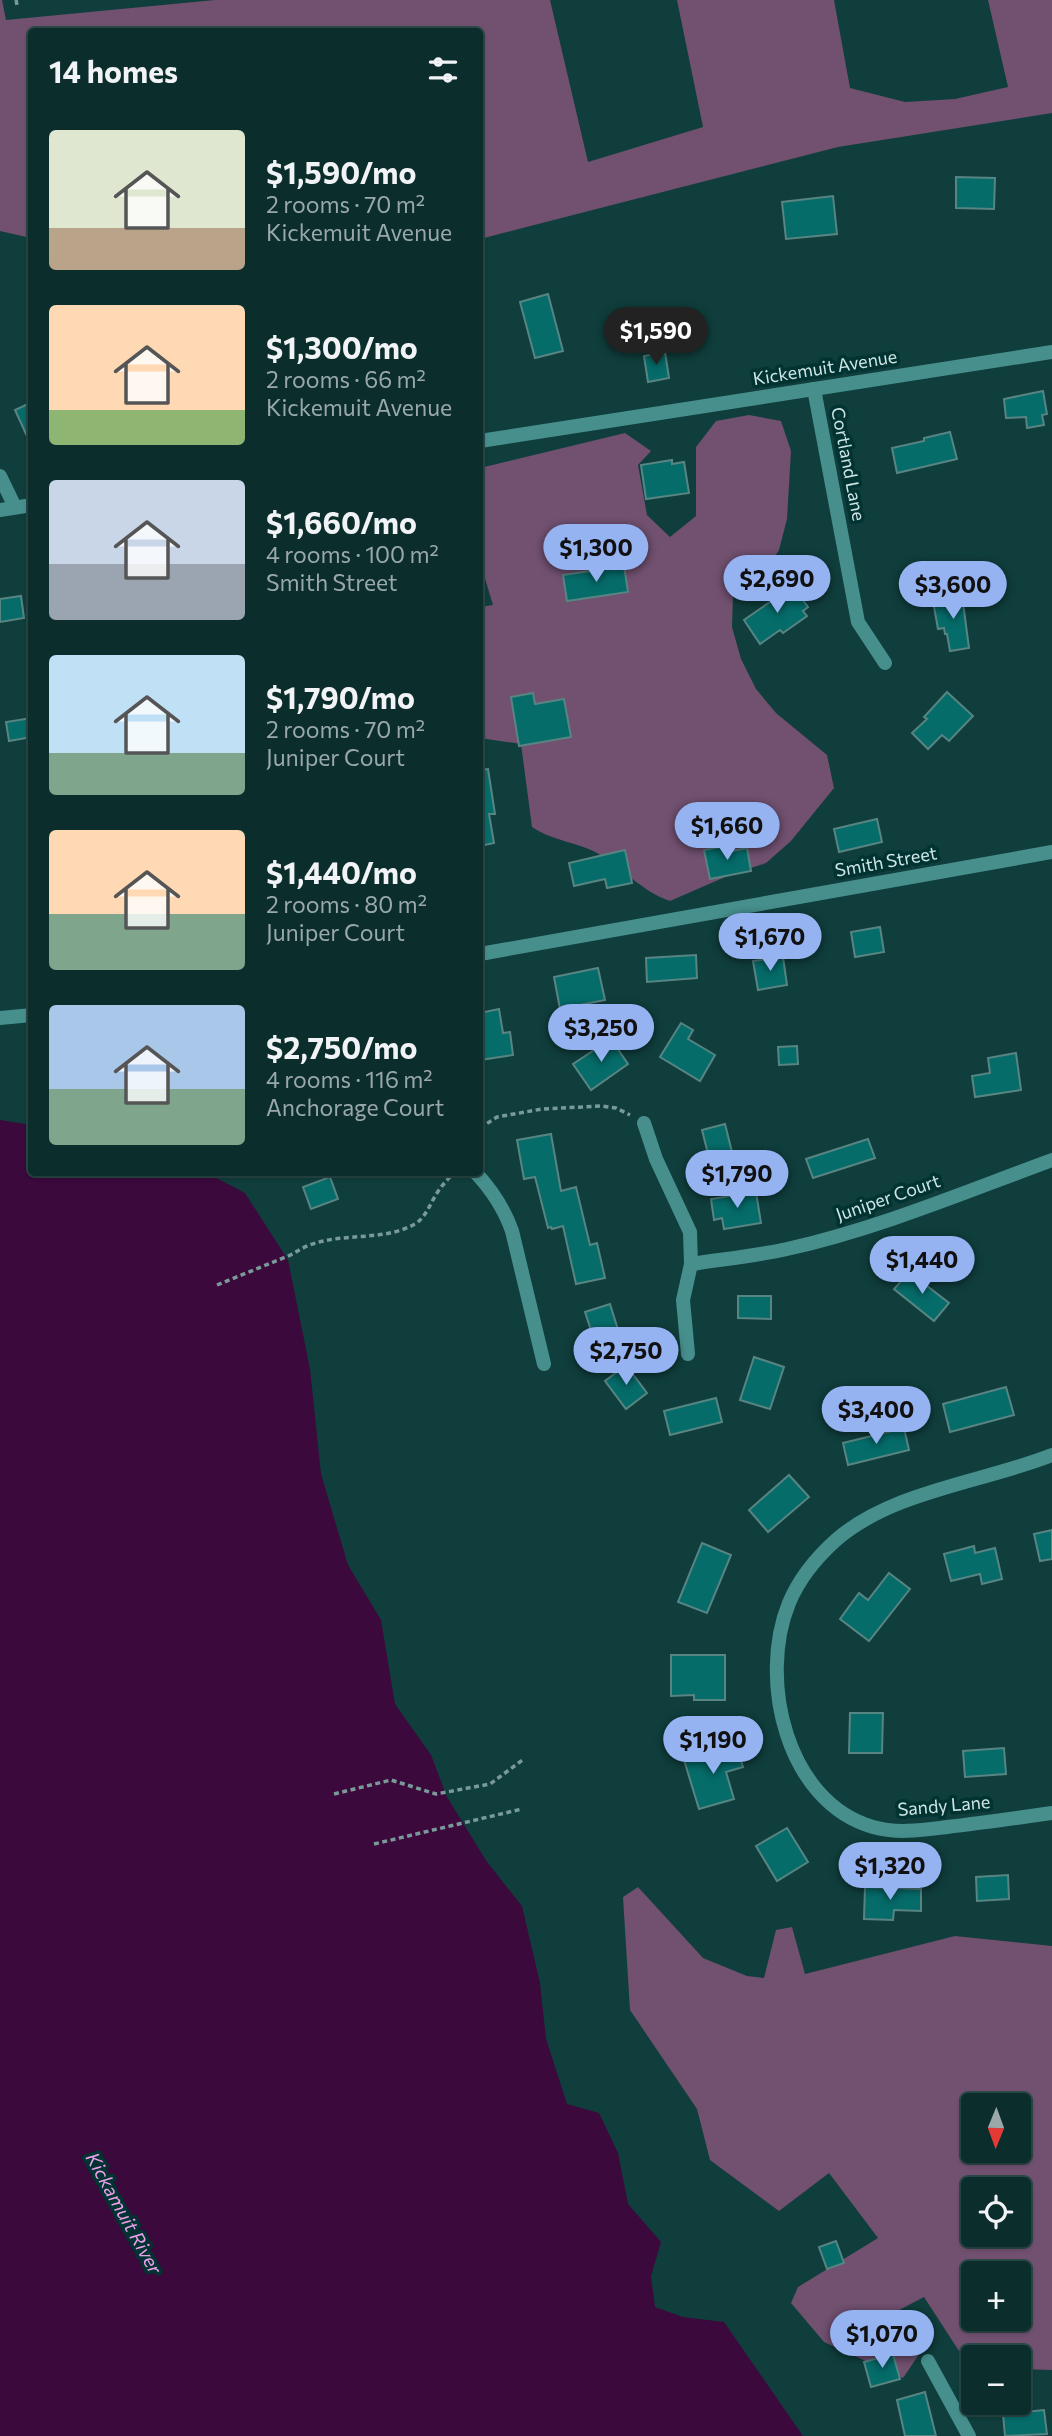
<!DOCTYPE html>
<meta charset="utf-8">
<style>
body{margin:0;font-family:Commissioner,sans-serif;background:#193a39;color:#f1f3f6;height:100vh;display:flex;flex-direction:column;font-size:26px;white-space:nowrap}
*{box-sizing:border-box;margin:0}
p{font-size:23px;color:#9aa8aa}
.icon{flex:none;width:38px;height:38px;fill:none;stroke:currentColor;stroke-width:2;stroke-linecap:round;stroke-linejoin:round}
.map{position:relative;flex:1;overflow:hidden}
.panel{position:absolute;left:28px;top:28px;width:455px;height:1148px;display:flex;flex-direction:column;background:#0b2e2d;border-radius:7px;box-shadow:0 2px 5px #0004,0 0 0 2px #2b4a49}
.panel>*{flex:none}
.needle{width:46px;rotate:181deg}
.fabs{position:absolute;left:961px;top:2093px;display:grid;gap:14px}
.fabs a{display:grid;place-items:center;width:70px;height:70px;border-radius:7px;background:#0b2e2d;box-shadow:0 2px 5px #0004,0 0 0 2px #2b4a49;font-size:35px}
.price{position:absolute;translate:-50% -60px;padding:0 16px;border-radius:24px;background:#95b2f1;color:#111;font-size:23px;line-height:46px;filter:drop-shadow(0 2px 4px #0008)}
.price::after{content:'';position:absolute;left:50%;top:42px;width:21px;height:16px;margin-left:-10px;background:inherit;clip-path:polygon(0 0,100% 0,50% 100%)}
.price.on{background:#222;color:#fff}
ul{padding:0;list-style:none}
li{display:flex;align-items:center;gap:21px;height:175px;padding:0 21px}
li span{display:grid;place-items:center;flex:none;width:196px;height:140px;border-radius:7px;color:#555}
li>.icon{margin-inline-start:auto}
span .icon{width:84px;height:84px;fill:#fffc;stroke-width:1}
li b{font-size:30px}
h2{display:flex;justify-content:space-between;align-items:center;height:84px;padding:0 21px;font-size:30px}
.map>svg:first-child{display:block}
</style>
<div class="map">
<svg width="1052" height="2436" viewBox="0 0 1052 2436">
<rect width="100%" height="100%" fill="#0f3e3c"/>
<g fill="#715070" fill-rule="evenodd">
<polygon points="0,0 2,0 6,20 215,0 550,0 588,162 703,127 677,0 834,0 850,88 905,102 955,99 1008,87 988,0 1052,0 1052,113 838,147 480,239 480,32 32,32 31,238 0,231"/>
<path d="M749,415L781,421L791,451L787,519L779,550L762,577L733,595L732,627L741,659L756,689L776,713L827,755L834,788L791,841L766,863L732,874L670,901C641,891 623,868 597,853C577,842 553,841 532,827L521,744L480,738V607L493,605L480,562V468L625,433L651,451L638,465L647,515L670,537L696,516V447L716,421Z"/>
<path d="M638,1887L703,1958L747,1976L764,1978L776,1930L792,1927L805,1974L955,1936L1052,1946V2370L1019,2369L1018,2357H973V2368H970L924,2297L882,2319L920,2353L903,2378L824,2342L791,2303L798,2287L878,2238L829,2173L779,2211L710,2160L697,2109L630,2010L623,1897ZM973,2105H1018V2151H973ZM973,2189H1018V2235H973ZM973,2273H1018V2319H973Z"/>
</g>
<polygon fill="#3b093c" points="0,1120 31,1125 32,1172 207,1173 245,1193 288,1260 310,1369 321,1474 348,1565 381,1620 395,1704 431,1755 447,1797 487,1862 522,1906 540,1983 546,2039 567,2104 599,2113 618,2153 628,2204 661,2242 651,2276 655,2307 683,2317 724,2322 803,2436 0,2436"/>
<g fill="#056c6a" stroke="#588482" stroke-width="2">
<polygon points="956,177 995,178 994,209 956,208"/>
<polygon points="833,196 837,234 786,239 782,202"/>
<polygon points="548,294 563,351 535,358 520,302"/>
<polygon points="665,352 669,378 648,382 644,356"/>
<polygon points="1043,391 1047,414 1042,415 1044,425 1027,428 1026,417 1006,418 1004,399"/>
<polygon points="32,402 32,447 15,410"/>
<polygon points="950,432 957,459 897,473 892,448 924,441 924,438"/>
<polygon points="672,460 672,464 684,462 689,493 646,499 641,465"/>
<polygon points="624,566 628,592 567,601 563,575"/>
<polygon points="793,586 808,607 803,611 807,616 783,633 780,630 760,644 744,620"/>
<polygon points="962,595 969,648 950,651 947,634 945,634 944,628 938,629 933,601"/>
<polygon points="21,596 24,618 0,622 0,599"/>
<polygon points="947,692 973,716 949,741 942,735 928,749 912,733 927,719 924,717"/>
<polygon points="533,693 535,704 564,699 571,737 519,746 511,697"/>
<polygon points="32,718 32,737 9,741 6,722"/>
<polygon points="488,769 495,814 489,814 494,843 480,846 480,770"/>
<polygon points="877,819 882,842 839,852 834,829"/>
<polygon points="730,845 732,851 747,848 751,871 710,879 704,850"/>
<polygon points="625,850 632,883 607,888 605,879 574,886 569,863"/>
<polygon points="880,927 884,952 855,957 851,932"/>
<polygon points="696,955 697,978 647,982 646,958"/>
<polygon points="783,957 787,985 758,990 753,961"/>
<polygon points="598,968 605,1000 560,1009 554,977"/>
<polygon points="499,1009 503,1033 510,1032 513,1055 480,1060 480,1013"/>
<polygon points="681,1023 693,1030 688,1039 715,1055 700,1081 660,1057"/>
<polygon points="611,1039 628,1064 591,1090 573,1064"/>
<polygon points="797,1046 798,1064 779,1065 778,1047"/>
<polygon points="1016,1053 1021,1090 975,1097 972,1076 990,1073 988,1058"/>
<polygon points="725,1124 735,1164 712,1170 702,1130"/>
<polygon points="551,1134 561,1191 576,1187 590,1245 597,1243 605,1278 576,1284 563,1226 552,1229 551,1227 548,1228 535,1177 524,1179 517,1140"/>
<polygon points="868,1139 875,1158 813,1178 806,1159"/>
<polygon points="330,1177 338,1199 311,1209 303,1187"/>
<polygon points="756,1192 761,1223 724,1229 722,1218 714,1220 711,1199"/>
<polygon points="909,1272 949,1303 934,1321 894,1289"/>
<polygon points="738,1296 771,1296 771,1319 738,1318"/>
<polygon points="610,1304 620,1336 595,1343 585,1312"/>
<polygon points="754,1357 784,1367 770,1409 740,1400"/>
<polygon points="626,1365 647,1393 626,1409 605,1381"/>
<polygon points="1006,1387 1014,1415 950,1432 943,1404"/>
<polygon points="716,1398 722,1422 670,1435 664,1411"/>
<polygon points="904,1428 909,1450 848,1465 843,1443"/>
<polygon points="789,1475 809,1497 768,1532 749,1510"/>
<polygon points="1052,1530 1052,1559 1040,1561 1034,1534"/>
<polygon points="702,1543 731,1555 707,1613 678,1602"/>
<polygon points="974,1546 975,1553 995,1548 1002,1579 982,1584 980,1574 951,1581 944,1554"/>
<polygon points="889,1573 910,1589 869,1641 840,1619 859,1593 868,1600"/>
<polygon points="671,1655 725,1655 725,1700 694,1700 694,1695 671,1696"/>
<polygon points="850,1713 883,1713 882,1753 849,1753"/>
<polygon points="736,1745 743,1767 726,1772 734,1799 699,1809 684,1760"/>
<polygon points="1004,1748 1006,1774 965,1777 963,1751"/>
<polygon points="787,1828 808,1862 777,1881 756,1846"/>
<polygon points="1008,1875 1009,1899 977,1901 976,1877"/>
<polygon points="865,1887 921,1889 921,1911 894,1910 893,1920 864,1919"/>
<polygon points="836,2241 844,2263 827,2269 819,2247"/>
<polygon points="893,2354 900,2379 871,2387 864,2362"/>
<polygon points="925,2392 936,2436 905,2436 897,2400"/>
<polygon points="1044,2410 1047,2434 1005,2436 1003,2414"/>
</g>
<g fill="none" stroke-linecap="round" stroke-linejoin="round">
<g stroke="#799a99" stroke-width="3.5" stroke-dasharray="5 3.5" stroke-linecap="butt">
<polyline points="16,0 17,5"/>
<polyline points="480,1128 497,1117 542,1109 601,1106 616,1108 630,1115"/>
<path d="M217,1285L293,1254C329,1228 377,1245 415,1224C426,1217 430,1204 437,1193C442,1185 448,1179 455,1172"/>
<polyline points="334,1794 391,1780 436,1794 490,1784 524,1759"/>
<polyline points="374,1844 522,1809"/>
</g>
<g stroke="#468f8d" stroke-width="14">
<polyline points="814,389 858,622 885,663"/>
<polyline points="0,476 15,507"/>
<polyline points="480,954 1052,852"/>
<polyline points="0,1018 32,1015"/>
<polyline points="644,1123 656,1159 690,1232 691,1264 683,1300 688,1354"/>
<path d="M475,1172C492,1190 504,1208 512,1231L544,1364"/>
<path d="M691,1264C723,1259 755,1256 787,1249C877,1229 965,1192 1052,1160"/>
<path d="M1052,1455C984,1482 892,1491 836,1540C817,1557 799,1579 789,1603C758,1679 786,1802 873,1827C897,1834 923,1830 947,1827C982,1823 1017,1818 1052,1813"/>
<polyline points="928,2361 969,2436"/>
</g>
<g stroke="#468f8d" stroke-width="14">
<polyline points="480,441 1052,352"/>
<polyline points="0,510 32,505"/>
</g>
</g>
<g text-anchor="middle" stroke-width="7" stroke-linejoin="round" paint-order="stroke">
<g font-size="18" fill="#cfe6e5" stroke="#013332">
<text transform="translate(825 368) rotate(-9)" y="6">Kickemuit Avenue</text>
<text transform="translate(848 464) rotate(79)" y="6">Cortland Lane</text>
<text transform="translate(886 862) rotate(-10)" y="6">Smith Street</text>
<text transform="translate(888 1198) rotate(-19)" y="6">Juniper Court</text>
<text transform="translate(944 1806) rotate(-5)" y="6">Sandy Lane</text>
</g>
<g font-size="19" font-style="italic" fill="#eda0ea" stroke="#013332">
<text transform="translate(124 2213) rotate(61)" y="7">Kickamuit River</text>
</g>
</g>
</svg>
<div class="fabs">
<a><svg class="needle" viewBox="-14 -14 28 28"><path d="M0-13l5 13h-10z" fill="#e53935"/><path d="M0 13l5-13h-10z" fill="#9aa8aa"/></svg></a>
<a><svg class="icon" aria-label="locate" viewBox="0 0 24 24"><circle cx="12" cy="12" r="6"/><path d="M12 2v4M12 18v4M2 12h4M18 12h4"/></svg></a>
<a>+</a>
<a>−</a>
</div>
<b class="price on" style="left:656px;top:367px">$1,590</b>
<b class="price" style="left:596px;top:584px">$1,300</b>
<b class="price" style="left:777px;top:615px">$2,690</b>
<b class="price" style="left:953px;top:621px">$3,600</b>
<b class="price" style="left:727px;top:862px">$1,660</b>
<b class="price" style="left:770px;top:973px">$1,670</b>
<b class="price" style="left:601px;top:1064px">$3,250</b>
<b class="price" style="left:737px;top:1210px">$1,790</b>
<b class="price" style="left:922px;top:1296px">$1,440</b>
<b class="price" style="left:626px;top:1387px">$2,750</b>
<b class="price" style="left:876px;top:1446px">$3,400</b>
<b class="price" style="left:713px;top:1776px">$1,190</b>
<b class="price" style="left:890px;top:1902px">$1,320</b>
<b class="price" style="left:882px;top:2370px">$1,070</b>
<section class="panel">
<h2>14 homes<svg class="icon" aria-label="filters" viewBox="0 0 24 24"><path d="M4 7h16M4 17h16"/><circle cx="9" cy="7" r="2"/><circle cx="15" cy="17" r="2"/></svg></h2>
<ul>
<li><span style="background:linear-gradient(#dfe7d0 70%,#b9a48a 0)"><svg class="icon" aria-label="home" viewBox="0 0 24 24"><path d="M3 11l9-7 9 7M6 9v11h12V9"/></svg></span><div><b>$1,590/mo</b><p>2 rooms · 70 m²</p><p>Kickemuit Avenue</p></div></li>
<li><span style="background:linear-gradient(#ffd9b3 75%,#8fb573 0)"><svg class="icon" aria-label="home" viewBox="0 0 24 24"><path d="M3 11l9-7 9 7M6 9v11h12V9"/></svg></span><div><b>$1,300/mo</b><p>2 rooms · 66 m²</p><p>Kickemuit Avenue</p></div></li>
<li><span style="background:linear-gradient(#c9d6e8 60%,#9aa5b1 0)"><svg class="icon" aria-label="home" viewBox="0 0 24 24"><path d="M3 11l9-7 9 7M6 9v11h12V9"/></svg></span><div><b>$1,660/mo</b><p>4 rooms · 100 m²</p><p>Smith Street</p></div></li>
<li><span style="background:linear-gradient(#bfe0f5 70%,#7fa58c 0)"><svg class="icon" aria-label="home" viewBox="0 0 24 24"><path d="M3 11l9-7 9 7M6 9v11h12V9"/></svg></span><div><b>$1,790/mo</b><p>2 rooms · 70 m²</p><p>Juniper Court</p></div></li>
<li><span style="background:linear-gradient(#ffd9b3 60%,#7fa58c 0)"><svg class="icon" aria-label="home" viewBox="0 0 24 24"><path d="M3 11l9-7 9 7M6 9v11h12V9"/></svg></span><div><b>$1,440/mo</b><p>2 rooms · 80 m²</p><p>Juniper Court</p></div></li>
<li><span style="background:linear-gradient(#a9c7e8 60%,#7fa58c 0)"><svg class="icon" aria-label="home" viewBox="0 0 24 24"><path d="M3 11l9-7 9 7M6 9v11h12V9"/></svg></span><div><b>$2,750/mo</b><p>4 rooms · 116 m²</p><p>Anchorage Court</p></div></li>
</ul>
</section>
</div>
